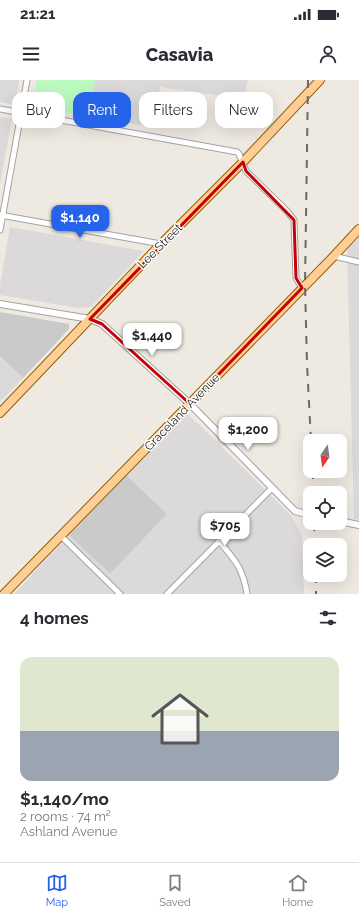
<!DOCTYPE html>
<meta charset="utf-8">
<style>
body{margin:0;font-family:Raleway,sans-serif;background:#f2f2f3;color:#2b2b33;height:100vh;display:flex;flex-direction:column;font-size:15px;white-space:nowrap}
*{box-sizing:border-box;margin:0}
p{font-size:13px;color:#7c7c81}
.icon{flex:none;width:22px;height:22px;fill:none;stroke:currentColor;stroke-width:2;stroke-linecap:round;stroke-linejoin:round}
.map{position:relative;height:514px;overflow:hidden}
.side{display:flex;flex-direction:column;background:#fff;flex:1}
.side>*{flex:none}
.hud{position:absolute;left:12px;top:12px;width:335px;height:36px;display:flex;gap:8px}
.needle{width:26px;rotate:193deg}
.tools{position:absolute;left:303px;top:354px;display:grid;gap:8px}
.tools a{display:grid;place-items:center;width:44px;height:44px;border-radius:8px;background:#fff;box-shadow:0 4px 16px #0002;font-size:20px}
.price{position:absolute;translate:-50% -34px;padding:0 9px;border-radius:8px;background:#fff;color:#222;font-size:13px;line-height:26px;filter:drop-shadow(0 1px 2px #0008)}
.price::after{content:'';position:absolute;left:50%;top:24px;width:12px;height:9px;margin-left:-6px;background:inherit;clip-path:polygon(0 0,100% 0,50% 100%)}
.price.active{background:#2563eb;color:#fff}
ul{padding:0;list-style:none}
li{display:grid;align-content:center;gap:8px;height:212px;padding:0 20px}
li+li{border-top:1px solid #e1e1e2}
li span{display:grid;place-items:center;height:124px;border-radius:12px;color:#555}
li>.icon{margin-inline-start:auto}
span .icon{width:72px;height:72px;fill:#fffc;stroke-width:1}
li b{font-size:17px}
h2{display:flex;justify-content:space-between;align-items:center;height:48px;padding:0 20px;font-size:17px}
.chip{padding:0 14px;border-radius:12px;background:#fff;box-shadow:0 4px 16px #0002;font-size:14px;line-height:36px}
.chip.active{background:#2563eb;color:#fff}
.status{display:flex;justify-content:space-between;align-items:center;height:28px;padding:0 20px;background:#fff;direction:ltr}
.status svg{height:11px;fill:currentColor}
header{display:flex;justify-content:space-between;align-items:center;height:52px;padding:0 20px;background:#fff;font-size:18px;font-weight:800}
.tab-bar{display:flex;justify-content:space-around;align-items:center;height:56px;border-top:1px solid #e1e1e2;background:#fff;font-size:11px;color:#7c7c81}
.tab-bar a{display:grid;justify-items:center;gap:2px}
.tab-bar .active{color:#2563eb}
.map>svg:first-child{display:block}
</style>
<div class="status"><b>21:21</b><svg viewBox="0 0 49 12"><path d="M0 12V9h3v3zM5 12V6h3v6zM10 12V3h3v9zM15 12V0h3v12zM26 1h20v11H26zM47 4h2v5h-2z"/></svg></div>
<header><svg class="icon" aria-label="menu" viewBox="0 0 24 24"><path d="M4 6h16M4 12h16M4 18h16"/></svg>Casavia<svg class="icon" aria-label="person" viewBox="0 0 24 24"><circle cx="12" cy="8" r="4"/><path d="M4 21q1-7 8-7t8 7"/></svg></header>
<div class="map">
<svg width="359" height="514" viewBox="0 0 359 514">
<rect width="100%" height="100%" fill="#eeeae2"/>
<g fill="#dbd9d9">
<polygon points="0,0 19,0 15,25 0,22"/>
<polygon points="95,0 248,0 244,19 160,7 153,47 88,36"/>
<polygon points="0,37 12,39 0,105"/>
<polygon points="10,147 144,171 91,227 78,228 0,215 0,205"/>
<polygon points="359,155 359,440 354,439 347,169"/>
<polygon points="0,276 23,298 0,322"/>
<polygon points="187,333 291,435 302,455 304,514 14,514 69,455 110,494 167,434 126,395"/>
</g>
<g fill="#cacaca">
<polygon points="0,232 69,244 69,249 23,298 0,276"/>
<polygon points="126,395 167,434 110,494 69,455"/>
</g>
<polygon fill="#bcfbbf" points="37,0 95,0 88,36 32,27"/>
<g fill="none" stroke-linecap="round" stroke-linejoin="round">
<defs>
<g id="minor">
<polyline points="0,29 237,72 239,74 246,91 287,131 294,140 296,198 302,208"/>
<polyline points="0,135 161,164"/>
<polyline points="0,150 27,0"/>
<polyline points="334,176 359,182"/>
<polyline points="60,455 120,514"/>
<path d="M219,461C235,480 243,488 247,514"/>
<polyline points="167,514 272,408"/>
</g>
<g id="tertiary">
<polyline points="0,224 90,239 102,244 190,324 295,431 310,435"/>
<polyline points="340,441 359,445"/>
</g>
<g id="primary">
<polyline points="0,333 161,164 243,82 320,0"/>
<polyline points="4,514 334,176 359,149"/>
</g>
</defs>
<use href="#minor" stroke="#a3a3a3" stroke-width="7"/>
<use href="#tertiary" stroke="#a3a3a3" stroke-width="8"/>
<use href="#primary" stroke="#955f00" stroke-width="10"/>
<use href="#minor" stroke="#fff" stroke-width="5"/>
<use href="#tertiary" stroke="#fff" stroke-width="6"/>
<use href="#primary" stroke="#ffce96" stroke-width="8"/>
<g stroke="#6a6a6a" stroke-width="2" stroke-dasharray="8 8" stroke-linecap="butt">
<polyline points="308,0 305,205 307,284 311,361"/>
<polyline points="313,391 313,413"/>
<polyline points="314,443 315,465"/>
<polyline points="316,495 316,514"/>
</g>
</g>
<path fill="none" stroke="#c90006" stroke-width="3" stroke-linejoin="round" d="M243,82L246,91L294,140L296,198L302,208L190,324L102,244L90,239Z"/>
<g text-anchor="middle" stroke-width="3" stroke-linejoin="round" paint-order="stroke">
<g font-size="12" fill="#1c1c1c" stroke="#fff">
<text transform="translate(160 166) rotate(-45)" y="4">Lee Street</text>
<text transform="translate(182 332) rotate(-46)" y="4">Graceland Avenue</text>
</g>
</g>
</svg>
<div class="tools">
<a><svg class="needle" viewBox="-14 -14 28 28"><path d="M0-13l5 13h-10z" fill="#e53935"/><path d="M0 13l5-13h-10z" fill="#7c7c81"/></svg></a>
<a><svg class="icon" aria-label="locate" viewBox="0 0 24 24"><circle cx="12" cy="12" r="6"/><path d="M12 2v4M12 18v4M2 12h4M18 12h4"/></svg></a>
<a><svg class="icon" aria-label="layers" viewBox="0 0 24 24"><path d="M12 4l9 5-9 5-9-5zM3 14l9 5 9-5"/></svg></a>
</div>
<b class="price active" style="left:80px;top:159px">$1,140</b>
<b class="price" style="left:152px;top:277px">$1,440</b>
<b class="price" style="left:248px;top:371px">$1,200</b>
<b class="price" style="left:225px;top:467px">$705</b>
<div class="hud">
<a class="chip">Buy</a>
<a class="chip active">Rent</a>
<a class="chip">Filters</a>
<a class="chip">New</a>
</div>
</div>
<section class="side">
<h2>4 homes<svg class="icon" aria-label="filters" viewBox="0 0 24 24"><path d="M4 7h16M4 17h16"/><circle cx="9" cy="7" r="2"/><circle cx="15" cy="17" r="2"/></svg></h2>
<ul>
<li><span style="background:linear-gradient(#dfe7d0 60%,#9aa5b1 0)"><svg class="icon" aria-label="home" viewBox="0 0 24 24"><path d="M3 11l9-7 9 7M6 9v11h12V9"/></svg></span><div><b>$1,140/mo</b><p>2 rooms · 74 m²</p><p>Ashland Avenue</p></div></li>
</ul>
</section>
<nav class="tab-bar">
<a class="active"><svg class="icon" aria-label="map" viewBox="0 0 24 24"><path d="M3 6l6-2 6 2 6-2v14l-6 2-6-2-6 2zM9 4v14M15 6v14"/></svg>Map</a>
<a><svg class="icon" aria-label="saved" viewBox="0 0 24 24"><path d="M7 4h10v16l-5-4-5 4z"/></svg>Saved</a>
<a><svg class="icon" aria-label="home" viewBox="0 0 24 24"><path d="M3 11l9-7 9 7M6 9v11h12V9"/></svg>Home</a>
</nav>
